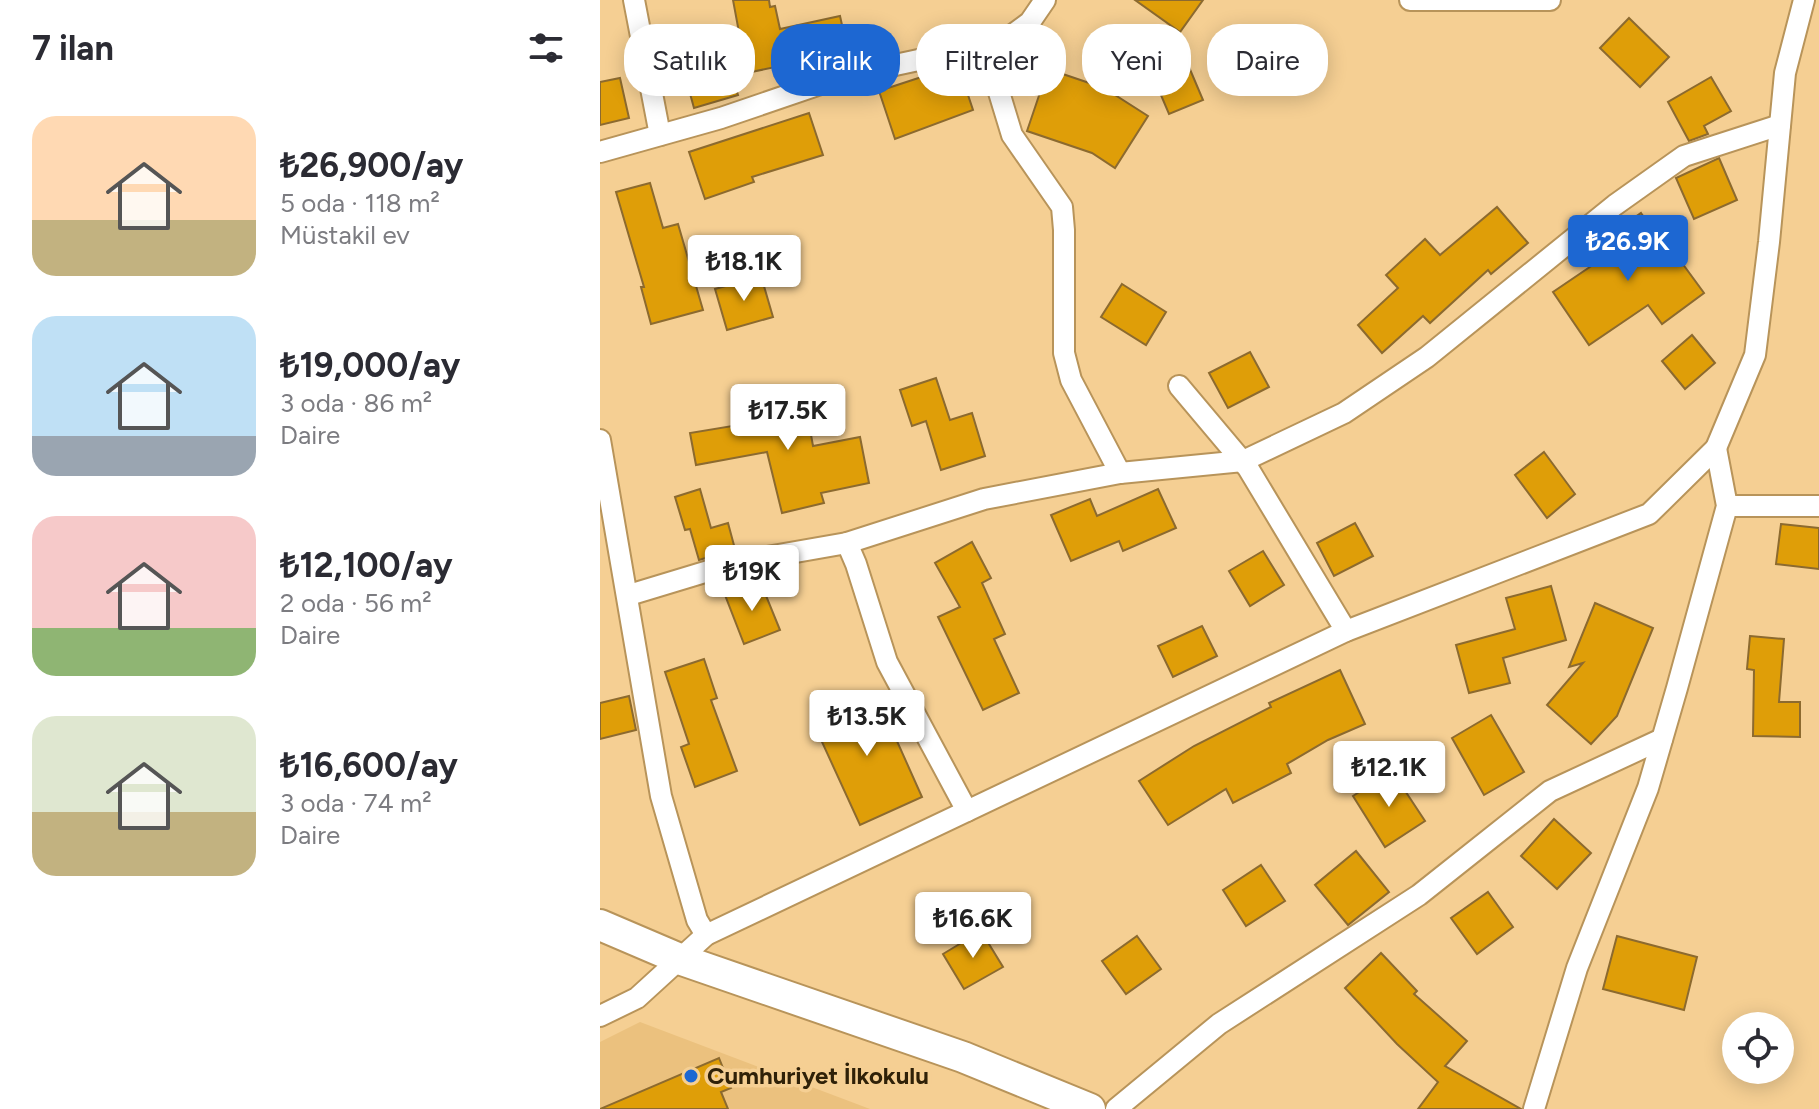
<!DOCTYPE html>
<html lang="tr">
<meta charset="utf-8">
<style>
body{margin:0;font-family:Figtree,sans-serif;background:#f2f2f3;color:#2b2b33;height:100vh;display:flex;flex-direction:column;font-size:30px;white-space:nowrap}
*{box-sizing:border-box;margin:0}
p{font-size:26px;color:#7c7c81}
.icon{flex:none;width:44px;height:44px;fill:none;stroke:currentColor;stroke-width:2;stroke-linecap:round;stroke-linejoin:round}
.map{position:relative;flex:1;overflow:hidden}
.drawer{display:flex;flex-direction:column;background:#fff;width:600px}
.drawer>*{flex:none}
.guide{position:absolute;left:24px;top:24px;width:760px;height:72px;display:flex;gap:16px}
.buttons{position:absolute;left:1122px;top:1012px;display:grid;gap:16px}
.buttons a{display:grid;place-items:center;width:72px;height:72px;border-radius:50%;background:#fff;box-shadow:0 4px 20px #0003;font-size:40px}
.price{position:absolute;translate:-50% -68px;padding:0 18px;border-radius:8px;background:#fff;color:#222;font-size:26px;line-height:52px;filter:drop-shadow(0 2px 4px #0008)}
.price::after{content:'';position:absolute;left:50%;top:48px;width:24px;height:18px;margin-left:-12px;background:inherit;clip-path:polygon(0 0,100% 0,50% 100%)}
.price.active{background:#1d67d2;color:#fff}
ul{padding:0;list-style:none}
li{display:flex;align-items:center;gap:24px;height:200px;padding:0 32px}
li span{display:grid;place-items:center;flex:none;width:224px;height:160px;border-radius:24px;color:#555}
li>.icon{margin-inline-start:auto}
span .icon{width:96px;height:96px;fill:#fffc;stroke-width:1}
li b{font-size:34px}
h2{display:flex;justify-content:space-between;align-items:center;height:96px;padding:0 32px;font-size:34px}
.tag{padding:0 28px;border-radius:32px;background:#fff;box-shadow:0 4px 20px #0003;font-size:28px;line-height:72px}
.tag.active{background:#1d67d2;color:#fff}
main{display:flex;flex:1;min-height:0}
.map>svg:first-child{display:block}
</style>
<main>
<section class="drawer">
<h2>7 ilan<svg class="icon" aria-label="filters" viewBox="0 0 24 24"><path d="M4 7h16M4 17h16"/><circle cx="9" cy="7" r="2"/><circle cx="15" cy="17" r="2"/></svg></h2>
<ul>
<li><span style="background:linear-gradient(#ffd9b3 65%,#c2b280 0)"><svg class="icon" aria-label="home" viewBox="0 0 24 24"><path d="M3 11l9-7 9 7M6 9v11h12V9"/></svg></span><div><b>₺26,900/ay</b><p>5 oda · 118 m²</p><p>Müstakil ev</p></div></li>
<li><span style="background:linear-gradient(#bfe0f5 75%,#9aa5b1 0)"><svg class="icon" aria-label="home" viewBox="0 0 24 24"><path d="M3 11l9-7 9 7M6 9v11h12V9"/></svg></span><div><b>₺19,000/ay</b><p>3 oda · 86 m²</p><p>Daire</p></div></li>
<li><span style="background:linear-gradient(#f6c9c9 70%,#8fb573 0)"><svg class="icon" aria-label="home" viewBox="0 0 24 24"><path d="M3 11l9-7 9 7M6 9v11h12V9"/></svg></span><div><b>₺12,100/ay</b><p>2 oda · 56 m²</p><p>Daire</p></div></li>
<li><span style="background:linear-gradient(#dfe7d0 60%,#c2b280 0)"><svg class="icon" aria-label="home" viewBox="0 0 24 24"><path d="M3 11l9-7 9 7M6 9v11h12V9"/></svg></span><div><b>₺16,600/ay</b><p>3 oda · 74 m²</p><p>Daire</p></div></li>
</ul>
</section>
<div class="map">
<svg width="1219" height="1109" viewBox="0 0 1219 1109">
<rect width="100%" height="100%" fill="#f5cf93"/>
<polygon fill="#ebc17e" points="40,1022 270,1109 0,1109 0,1042"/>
<g fill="#df9e08" stroke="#8c6a2f" stroke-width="2">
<polygon points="133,0 169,0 170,7 175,6 180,29 240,16 248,52 132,76 138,95 94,108 81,61 141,43"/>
<polygon points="535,0 603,0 580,32"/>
<polygon points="1029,18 1069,57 1040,87 1000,48"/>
<polygon points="586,60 603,100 569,114 552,74"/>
<polygon points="358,65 373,110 295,139 279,91"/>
<polygon points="448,69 504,88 548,116 515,168 492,153 427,131"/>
<polygon points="1111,77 1131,111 1104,126 1108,134 1089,141 1068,102"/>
<polygon points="20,78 29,118 0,125 0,82"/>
<polygon points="209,113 223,155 152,177 154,182 105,199 89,152"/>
<polygon points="1119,158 1137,200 1094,219 1076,178"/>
<polygon points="50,183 63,228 78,224 103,310 51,324 41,287 44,287 16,192"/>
<polygon points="897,207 928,243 891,274 888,270 830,323 823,316 782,353 758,325 798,288 786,275 825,239 840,255"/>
<polygon points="1041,213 1075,262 1079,259 1104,293 1062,324 1048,305 989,345 953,292 1006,256 997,244"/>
<polygon points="161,276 173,317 127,330 115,289"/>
<polygon points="522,284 566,312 546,345 501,317"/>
<polygon points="1092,335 1115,363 1085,389 1062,361"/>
<polygon points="650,352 669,387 628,408 609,373"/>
<polygon points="336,378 350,420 372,413 385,456 341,470 326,421 312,426 300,390"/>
<polygon points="203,390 213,446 260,437 269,483 221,493 224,503 182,513 167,452 96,465 90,433 163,421 159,397"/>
<polygon points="944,452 975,494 947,518 915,475"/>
<polygon points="100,489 111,528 128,523 135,549 99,560 90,529 85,530 75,497"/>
<polygon points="558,489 576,528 523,551 519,541 471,561 451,515 490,499 497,516"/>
<polygon points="755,523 773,556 734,576 717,543"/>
<polygon points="1181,524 1219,528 1219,569 1176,564"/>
<polygon points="372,542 391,578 382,583 405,634 394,639 419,693 383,710 338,617 360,607 335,563"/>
<polygon points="663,551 684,585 650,606 629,571"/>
<polygon points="160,581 180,630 144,644 125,595"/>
<polygon points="951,586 966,640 903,658 910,683 869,693 856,645 915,629 906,598"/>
<polygon points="995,603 1053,628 1017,716 991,744 947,705 983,663 969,667"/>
<polygon points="602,626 617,656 573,677 558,646"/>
<polygon points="1150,636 1184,639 1179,702 1200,702 1200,737 1153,736 1154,670 1147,669"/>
<polygon points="104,659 117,698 111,700 137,771 95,787 81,747 89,744 65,672"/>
<polygon points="740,670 765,724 728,740 687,764 691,773 633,803 626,789 568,825 539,781 594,746 671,707 669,703"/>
<polygon points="275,692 322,797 260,825 212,720"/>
<polygon points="29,696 36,730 0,739 0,703"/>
<polygon points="891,715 924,772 884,795 852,738"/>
<polygon points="792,771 825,821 785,847 753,796"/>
<polygon points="954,819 991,853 957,889 921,856"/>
<polygon points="756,851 789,892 748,925 715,885"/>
<polygon points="661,865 685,901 646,926 623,890"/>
<polygon points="888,892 913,927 877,954 851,918"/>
<polygon points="381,931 403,967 364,989 343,954"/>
<polygon points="537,936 561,969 526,994 502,961"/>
<polygon points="1017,936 1097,957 1084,1010 1003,989"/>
<polygon points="781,953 817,991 814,994 867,1041 845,1066 921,1109 818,1109 838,1082 797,1044 745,988"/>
<polygon points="119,1058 131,1088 121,1092 128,1109 0,1109"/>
</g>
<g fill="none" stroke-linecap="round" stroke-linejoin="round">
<defs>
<g id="street">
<polyline points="34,0 60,135"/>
<polyline points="810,0 950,0"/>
<polyline points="392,50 398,89 412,135 462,207 464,230 464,353 471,380 520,473"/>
<polyline points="0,152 121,118 244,76 365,50 392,50 430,22 445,0"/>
<polyline points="579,386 648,468 746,631"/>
<polyline points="0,440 61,796 97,920 106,935"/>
<polyline points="1127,506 1219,506"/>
<polyline points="247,543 256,564 287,662 367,811"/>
<polyline points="29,595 138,562 247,543 384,499 520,473 643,461 744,413 827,357 1015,205 1084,156 1180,125"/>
<polyline points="0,1016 37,998 106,935 746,631 1049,514 1116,448 1155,355 1169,242 1185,73 1204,0"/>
<polyline points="516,1109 619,1024 819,895 950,791 1062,739"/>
<polyline points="934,1109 977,968 1048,788 1077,688 1127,506 1116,448"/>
</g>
<polyline id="secondary" points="0,925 82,960 363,1057 490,1109"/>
</defs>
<use href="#street" stroke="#b8945a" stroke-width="24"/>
<use href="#secondary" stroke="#b8945a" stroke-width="34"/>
<use href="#street" stroke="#fff" stroke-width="20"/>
<use href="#secondary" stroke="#fff" stroke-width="30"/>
</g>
<circle fill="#1d67d2" stroke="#f5cf93" stroke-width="3" cx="91" cy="1076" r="8"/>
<g text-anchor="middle" stroke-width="7" stroke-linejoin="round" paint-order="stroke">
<g font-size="24" font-weight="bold" fill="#2f2108" stroke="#f5cf93" text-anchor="start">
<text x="107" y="1084">Cumhuriyet İlkokulu</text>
</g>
</g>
</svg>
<div class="buttons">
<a><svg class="icon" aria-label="locate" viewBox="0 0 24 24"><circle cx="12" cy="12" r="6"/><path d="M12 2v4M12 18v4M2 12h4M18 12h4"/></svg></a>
</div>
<b class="price active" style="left:1028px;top:283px">₺26.9K</b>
<b class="price" style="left:144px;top:303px">₺18.1K</b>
<b class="price" style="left:188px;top:452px">₺17.5K</b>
<b class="price" style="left:152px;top:613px">₺19K</b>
<b class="price" style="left:267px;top:758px">₺13.5K</b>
<b class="price" style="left:789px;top:809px">₺12.1K</b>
<b class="price" style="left:373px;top:960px">₺16.6K</b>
<div class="guide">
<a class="tag">Satılık</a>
<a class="tag active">Kiralık</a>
<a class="tag">Filtreler</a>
<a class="tag">Yeni</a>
<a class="tag">Daire</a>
</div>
</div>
</main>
